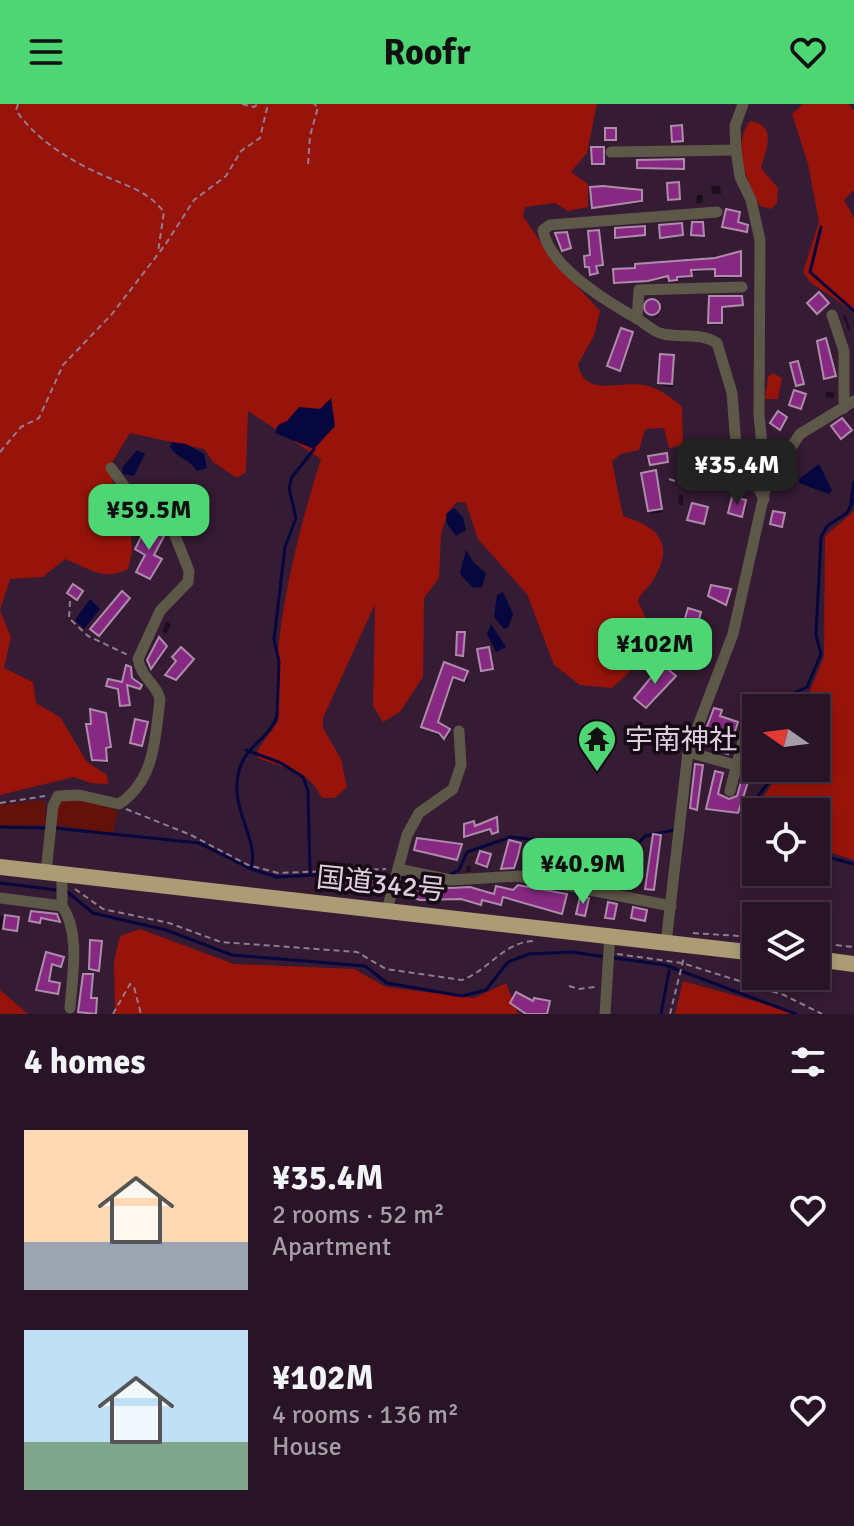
<!DOCTYPE html>
<meta charset="utf-8">
<style>
body{margin:0;font-family:Signika,"Noto Sans JP",sans-serif;background:#342132;color:#f1f3f6;height:100vh;display:flex;flex-direction:column;font-size:30px;white-space:nowrap}
*{box-sizing:border-box;margin:0}
p{font-size:26px;color:#a59ea7}
.icon{flex:none;width:44px;height:44px;fill:none;stroke:currentColor;stroke-width:2;stroke-linecap:round;stroke-linejoin:round}
.map{position:relative;height:910px;overflow:hidden}
.details{display:flex;flex-direction:column;background:#281426;flex:1}
.details>*{flex:none}
.needle{width:52px;rotate:284deg}
.controls{position:absolute;left:742px;top:590px;display:grid;gap:16px}
.controls a{display:grid;place-items:center;width:88px;height:88px;border-radius:0px;background:#281426;box-shadow:0 4px 12px #0003,0 0 0 2px #443343;font-size:40px}
.price{position:absolute;translate:-50% -68px;padding:0 18px;border-radius:16px;background:#4ed675;color:#111;font-size:26px;line-height:52px;filter:drop-shadow(0 2px 4px #0008)}
.price::after{content:'';position:absolute;left:50%;top:48px;width:24px;height:18px;margin-left:-12px;background:inherit;clip-path:polygon(0 0,100% 0,50% 100%)}
.price.on{background:#222;color:#fff}
ul{padding:0;list-style:none}
li{display:flex;align-items:center;gap:24px;height:200px;padding:0 24px}
li span{display:grid;place-items:center;flex:none;width:224px;height:160px;border-radius:0px;color:#555}
li>.icon{margin-inline-start:auto}
span .icon{width:96px;height:96px;fill:#fffc;stroke-width:1}
li b{font-size:34px}
h2{display:flex;justify-content:space-between;align-items:center;height:96px;padding:0 24px;font-size:34px}
header{display:flex;justify-content:space-between;align-items:center;height:104px;padding:0 24px;background:#4ed675;color:#111;font-size:36px;font-weight:700}
.map>svg:first-child{display:block}
</style>
<header><svg class="icon" aria-label="menu" viewBox="0 0 24 24"><path d="M4 6h16M4 12h16M4 18h16"/></svg>Roofr<svg class="icon" aria-label="heart" viewBox="0 0 24 24"><path d="M12 20l-8-8c-3-5 5-10 8-4 3-6 11-1 8 4z"/></svg></header>
<div class="map">
<svg width="854" height="910" viewBox="0 0 854 910">
<rect width="100%" height="100%" fill="#351b33"/>
<g fill="#64110a">
<polygon points="78,694 118,707 113,729 55,721 56,701 60,695"/>
<polygon points="43,696 46,700 45,721 0,722 0,701"/>
</g>
<g fill="#98140b">
<path d="M0,0H597L587,49L571,68L588,80V103L568,107L555,99L525,103L523,112L552,155L600,207L594,232L578,260C584,294 619,277 643,281C658,283 671,293 682,303L683,341L669,344L664,324L645,325L639,346L621,350L612,357L623,412C659,423 676,440 652,478C647,486 640,488 638,498C661,535 641,559 612,584L580,581L554,561L527,490L478,435L466,399L457,398L448,408L441,430L439,474L424,494L423,573L400,608L383,618L373,602L375,500L323,614V624L341,655L347,683L335,694H322C306,663 288,666 258,654L257,647L279,616C268,542 298,427 321,355L248,307L246,368L237,374L213,358L204,345L130,329L108,365L119,394L120,418L131,431L132,448L128,465C103,478 89,464 65,455L43,473L10,475L0,506Z"/>
<polygon points="803,0 849,0 854,7 854,86 844,96 854,114 854,208 810,178 803,168 819,118 808,60 792,10"/>
<path d="M750,17C778,21 766,46 761,64L778,84L777,99L771,105L760,102C747,78 731,42 750,17Z"/>
<polygon points="773,269 782,274 778,295 765,295 768,273"/>
<polygon points="854,407 854,756 816,744 816,708 756,708 756,725 752,721 754,706 783,664 816,664 816,604 786,604 790,596 809,589 824,553 825,432"/>
<polygon points="0,507 11,533 4,564 33,578 36,599 60,613 87,658 107,671 108,680 91,679 74,673 0,691"/>
<polygon points="140,825 234,860 354,865 386,883 474,894 506,879 518,910 115,910 114,857 120,832"/>
<polygon points="683,877 790,907 794,910 675,910"/>
<polygon points="0,886 28,910 0,910"/>
</g>
<g fill="#05073e">
<polygon points="331,294 335,322 314,345 275,329 278,321 287,317 299,303 320,305"/>
<path d="M172,338L186,340L204,350L207,364L197,367C190,355 178,355 170,343Z"/>
<polygon points="137,346 145,350 134,372 123,370 122,364"/>
<polygon points="819,360 832,386 829,390 799,379 799,375"/>
<polygon points="454,404 463,413 466,426 456,432 447,420 446,410"/>
<polygon points="466,446 474,459 486,469 482,483 473,484 460,470"/>
<polygon points="503,488 513,510 508,524 504,525 494,513 497,491"/>
<polygon points="90,495 100,505 84,525 75,516"/>
<polygon points="491,520 506,543 496,548 487,530"/>
</g>
<g fill="#0007">
<polygon points="684,59 684,66 639,63"/>
<polygon points="711,82 720,82 721,90 712,90"/>
<polygon points="642,90 642,99 593,103"/>
<polygon points="697,91 703,91 702,99 696,99"/>
<polygon points="645,126 645,132 617,134"/>
<polygon points="741,151 741,173 718,174 717,166 691,168 691,174 677,175 677,178 671,178 670,173 649,178 616,178"/>
<polygon points="711,194 742,195 743,202 721,204 722,220 711,221"/>
<polygon points="649,196 657,198 658,213 650,211"/>
<polygon points="843,211 846,212 850,226 848,225"/>
<polygon points="632,230 620,267 610,264 609,262"/>
<polygon points="673,253 673,283 662,282 660,278"/>
<polygon points="826,288 834,289 834,294 826,293"/>
<polygon points="655,368 663,408 652,410 650,407"/>
<polygon points="678,391 683,391 683,401 679,401"/>
<polygon points="163,433 154,453 161,458 151,476 140,470"/>
<polygon points="129,496 101,532 93,527"/>
<polygon points="700,510 694,540 684,538 683,531 674,526 685,523"/>
<polygon points="167,517 171,521 166,530 162,527"/>
<polygon points="192,556 177,576 168,573 178,558"/>
<polygon points="445,561 468,572 466,579 454,575 438,621 450,630 446,636 423,623"/>
<polygon points="674,574 648,604 638,596"/>
<polygon points="720,607 720,614 738,621 728,651 723,650 723,644 703,638"/>
<polygon points="106,613 111,645 107,646 107,659 95,658"/>
<polygon points="722,671 718,692 734,697 743,676 748,679 738,710 708,705"/>
<polygon points="497,717 498,730 492,726 466,732 475,725"/>
<polygon points="660,733 661,735 655,787 647,785"/>
<polygon points="433,736 461,741 458,757 417,748"/>
<polygon points="467,761 471,762 471,768 466,768"/>
<polygon points="568,765 574,768 572,775 566,772"/>
<polygon points="376,776 377,791 344,789 342,785"/>
<polygon points="410,792 566,792 567,794 562,811 504,793 502,802 483,797 481,802 463,796"/>
<polygon points="0,812 18,815 17,828 0,826"/>
</g>
<g fill="none" stroke-linecap="round" stroke-linejoin="round">
<g stroke="#05073e" stroke-width="3">
<polyline points="821,123 810,168 854,207"/>
<polyline points="851,398 854,378"/>
<polyline points="776,604 782,595 807,583 821,550 816,531 821,433 827,422 847,409 854,396"/>
<polyline points="246,646 281,659 303,673 308,687 310,769"/>
<polyline points="756,720 743,711 780,664"/>
<polyline points="0,723 47,724"/>
<polyline points="54,724 199,739 251,765 277,773 352,769 437,777"/>
<polyline points="816,750 854,760"/>
<path d="M251,765C259,739 235,711 237,680C239,641 268,639 277,612L279,557L274,536L285,443L296,414L289,384L292,373L314,345"/>
<polyline points="447,772 459,766 467,748 511,733 622,746 634,744 645,732 674,726"/>
<polyline points="0,779 57,786"/>
<polyline points="65,786 93,809 166,826 232,851 365,862 387,879 462,892 486,886 508,858 529,850 571,848 665,861 796,910"/>
<polyline points="661,910 669,867"/>
</g>
</g>
<g fill="#872983" stroke="#ad8ca9" stroke-width="2">
<polygon points="682,21 683,37 672,38 671,22"/>
<rect x="605" y="24" width="11" height="12"/>
<polygon points="591,43 604,43 604,60 592,60"/>
<polygon points="684,55 684,65 637,64 637,56"/>
<polygon points="679,78 680,95 668,96 667,79"/>
<polygon points="603,82 642,86 642,97 592,104 590,83"/>
<polygon points="726,105 740,108 738,118 748,121 747,128 722,123"/>
<polygon points="692,118 703,118 704,132 691,131"/>
<polygon points="682,119 683,131 660,134 659,121"/>
<polygon points="645,122 645,131 615,134 615,124"/>
<polygon points="599,126 603,161 596,162 598,169 590,171 589,163 585,163 584,152 590,151 588,127"/>
<polygon points="567,128 571,144 562,147 555,129"/>
<polygon points="741,147 741,172 715,172 715,165 691,166 692,172 677,173 677,176 669,177 668,172 648,177 614,179 613,165 635,164 635,160 715,154"/>
<polygon points="819,188 829,199 817,210 807,199"/>
<polygon points="709,192 742,192 743,201 722,203 722,219 708,219"/>
<circle cx="652" cy="203" r="8"/>
<polygon points="621,224 633,228 620,267 607,262"/>
<polygon points="826,234 836,272 824,275 817,237"/>
<polygon points="660,250 674,251 672,280 658,279"/>
<polygon points="798,257 804,280 796,282 790,259"/>
<polygon points="794,286 806,290 801,305 789,301"/>
<polygon points="778,307 787,313 780,326 770,319"/>
<polygon points="842,314 852,326 841,335 831,322"/>
<polygon points="713,342 711,368 702,367 703,358 689,359 688,343"/>
<polygon points="667,349 668,358 650,361 648,352"/>
<polygon points="656,366 662,405 648,407 641,369"/>
<polygon points="732,393 746,396 742,413 728,409"/>
<polygon points="692,399 708,403 704,420 687,416"/>
<polygon points="773,407 785,409 782,423 770,420"/>
<polygon points="147,421 164,432 154,451 162,455 150,475 136,468 145,451 135,445"/>
<polygon points="73,480 83,487 77,496 67,489"/>
<polygon points="711,481 731,485 726,501 708,492"/>
<polygon points="122,487 130,494 99,532 90,525"/>
<polygon points="688,504 701,508 693,538 680,535 681,528 672,527 673,520 683,521"/>
<polygon points="457,528 465,528 463,552 456,551"/>
<polygon points="159,533 167,542 151,565 147,556"/>
<polygon points="181,543 194,555 176,576 165,571 176,557 172,553"/>
<polygon points="489,543 493,565 481,567 477,545"/>
<polygon points="444,558 468,567 464,577 453,573 438,618 450,625 444,635 439,629 421,623"/>
<polygon points="662,560 676,572 646,604 634,594"/>
<polygon points="126,561 131,563 132,574 142,581 140,585 127,581 130,601 120,602 118,585 106,582 108,575 122,578"/>
<polygon points="714,604 722,606 720,612 738,618 728,650 720,648 721,643 701,638"/>
<polygon points="90,605 106,609 111,643 106,644 107,657 92,656 86,620 91,620"/>
<polygon points="135,615 148,618 142,642 130,639"/>
<polygon points="754,627 756,628 756,658 747,656"/>
<polygon points="695,660 703,661 697,706 690,704"/>
<polygon points="715,667 723,669 718,690 729,695 737,692 742,674 749,675 738,709 706,705"/>
<polygon points="497,713 498,728 492,730 490,725 464,733 464,720 474,717 475,722"/>
<polygon points="653,730 661,731 654,786 645,785"/>
<polygon points="417,734 462,740 457,756 414,746"/>
<polygon points="509,736 521,739 518,752 514,764 501,765"/>
<polygon points="536,738 547,741 541,768 532,766"/>
<polygon points="568,742 577,745 573,758 564,755"/>
<polygon points="480,747 491,750 487,763 476,759"/>
<polygon points="594,747 603,749 595,778 584,776"/>
<polygon points="628,752 638,753 631,785 622,784"/>
<polygon points="341,771 378,774 376,789 340,786"/>
<polygon points="411,778 450,784 470,783 494,790 496,782 513,786 518,781 567,790 562,810 503,793 501,801 482,796 481,801 461,795 420,796 407,792"/>
<polygon points="580,793 589,794 585,812 576,810"/>
<polygon points="608,798 617,800 614,815 605,814"/>
<polygon points="633,803 647,806 645,817 631,814"/>
<polygon points="31,807 57,810 60,818 41,814 40,819 29,817"/>
<polygon points="5,811 19,813 17,827 3,825"/>
<polygon points="90,836 102,837 99,867 89,865"/>
<polygon points="46,848 64,853 61,863 52,860 49,877 60,879 58,890 36,886"/>
<polygon points="83,870 93,870 91,894 97,894 96,910 78,908"/>
<polygon points="516,888 533,897 534,894 550,897 547,910 526,910 510,899"/>
</g>
<g fill="none" stroke-linecap="round" stroke-linejoin="round">
<g stroke="#927c90" stroke-width="2" stroke-dasharray="6 4" stroke-linecap="butt">
<path d="M18,0L16,6C34,34 69,56 100,70C124,81 147,86 164,108L158,148"/>
<polyline points="242,0 254,3 258,0"/>
<polyline points="308,60 310,32 318,3 314,0"/>
<polyline points="0,348 21,323 39,314 63,261 112,210 165,141 194,96 226,72 241,47 260,34 268,0"/>
<polyline points="669,375 701,386 747,384"/>
<polyline points="70,497 69,514 88,532 130,552"/>
<polyline points="0,699 45,692"/>
<polyline points="126,705 191,731 248,761 278,769 386,765"/>
<path d="M75,785L103,805L169,819L221,838L357,848L386,865L462,876C488,867 503,838 534,837"/>
<polyline points="693,829 756,833"/>
<polyline points="816,839 854,843"/>
<polyline points="617,850 682,859 784,891 822,910"/>
<polyline points="569,882 579,885 595,883"/>
<polyline points="113,910 130,880 134,883 141,910"/>
<polyline points="670,910 684,853"/>
</g>
<g stroke="#5d5848" stroke-width="11">
<polyline points="611,48 736,46"/>
<path d="M717,108L550,121L543,126C549,163 606,197 636,214C645,219 653,228 663,230C682,234 700,228 717,239L732,289L736,341L764,395"/>
<polyline points="832,211 844,247 844,304"/>
<polyline points="637,215 639,186 742,183"/>
<polyline points="766,382 800,330 854,297"/>
<polyline points="688,648 767,670"/>
<polyline points="730,687 747,621"/>
<polyline points="398,765 451,776 519,772 671,802"/>
<path d="M46,768L53,702L58,692L79,691L119,700C155,676 155,635 160,595C156,579 141,574 138,555L160,507L188,478L189,467L174,429L135,397L111,364"/>
<polyline points="62,770 62,802"/>
<path d="M0,794L62,802C81,829 72,873 70,904"/>
<polyline points="387,806 407,731 419,709 453,685 461,661 459,627"/>
<polyline points="666,839 688,648 733,530 766,382 759,311 760,136 751,96 740,73 736,46 735,22 743,0"/>
<polyline points="605,910 610,830"/>
</g>
<g stroke="#ab9c75" stroke-width="16">
<polyline points="0,763 756,849"/>
<polyline points="816,855 854,860"/>
</g>
</g>
<defs>
<symbol id="temple-pin" viewBox="-11 -11 22 30"><path d="M0 17L-7.5 6A9.5 9.5 0 1 1 7.5 6Z" fill="#4ed675" stroke="#160a15"/><path d="M0-6L5-2H3V0L6.5 2.5H4V6H1.5V3h-3V6H-4V2.5H-6.5L-3 0V-2H-5Z" fill="#111"/></symbol>
</defs>
<g fill-rule="evenodd">
<use href="#temple-pin" x="575" y="613" width="44" height="60"/>
</g>
<g text-anchor="middle" stroke-width="7" stroke-linejoin="round" paint-order="stroke">
<g font-size="28" fill="#e0cede" stroke="#160a15" text-anchor="start">
<text x="625" y="645">宇南神社</text>
</g>
<g font-size="28" fill="#e0cede" stroke="#160a15">
<text transform="translate(381 779) rotate(6)" y="10">国道342号</text>
</g>
</g>
</svg>
<div class="controls">
<a><svg class="needle" viewBox="-14 -14 28 28"><path d="M0-13l5 13h-10z" fill="#e53935"/><path d="M0 13l5-13h-10z" fill="#a59ea7"/></svg></a>
<a><svg class="icon" aria-label="locate" viewBox="0 0 24 24"><circle cx="12" cy="12" r="6"/><path d="M12 2v4M12 18v4M2 12h4M18 12h4"/></svg></a>
<a><svg class="icon" aria-label="layers" viewBox="0 0 24 24"><path d="M12 4l9 5-9 5-9-5zM3 14l9 5 9-5"/></svg></a>
</div>
<b class="price on" style="left:737px;top:403px">¥35.4M</b>
<b class="price" style="left:149px;top:448px">¥59.5M</b>
<b class="price" style="left:655px;top:582px">¥102M</b>
<b class="price" style="left:583px;top:802px">¥40.9M</b>
</div>
<section class="details">
<h2>4 homes<svg class="icon" aria-label="filters" viewBox="0 0 24 24"><path d="M4 7h16M4 17h16"/><circle cx="9" cy="7" r="2"/><circle cx="15" cy="17" r="2"/></svg></h2>
<ul>
<li><span style="background:linear-gradient(#ffd9b3 70%,#9aa5b1 0)"><svg class="icon" aria-label="home" viewBox="0 0 24 24"><path d="M3 11l9-7 9 7M6 9v11h12V9"/></svg></span><div><b>¥35.4M</b><p>2 rooms · 52 m²</p><p>Apartment</p></div><svg class="icon" aria-label="heart" viewBox="0 0 24 24"><path d="M12 20l-8-8c-3-5 5-10 8-4 3-6 11-1 8 4z"/></svg></li>
<li><span style="background:linear-gradient(#bfe0f5 70%,#7fa58c 0)"><svg class="icon" aria-label="home" viewBox="0 0 24 24"><path d="M3 11l9-7 9 7M6 9v11h12V9"/></svg></span><div><b>¥102M</b><p>4 rooms · 136 m²</p><p>House</p></div><svg class="icon" aria-label="heart" viewBox="0 0 24 24"><path d="M12 20l-8-8c-3-5 5-10 8-4 3-6 11-1 8 4z"/></svg></li>
</ul>
</section>
